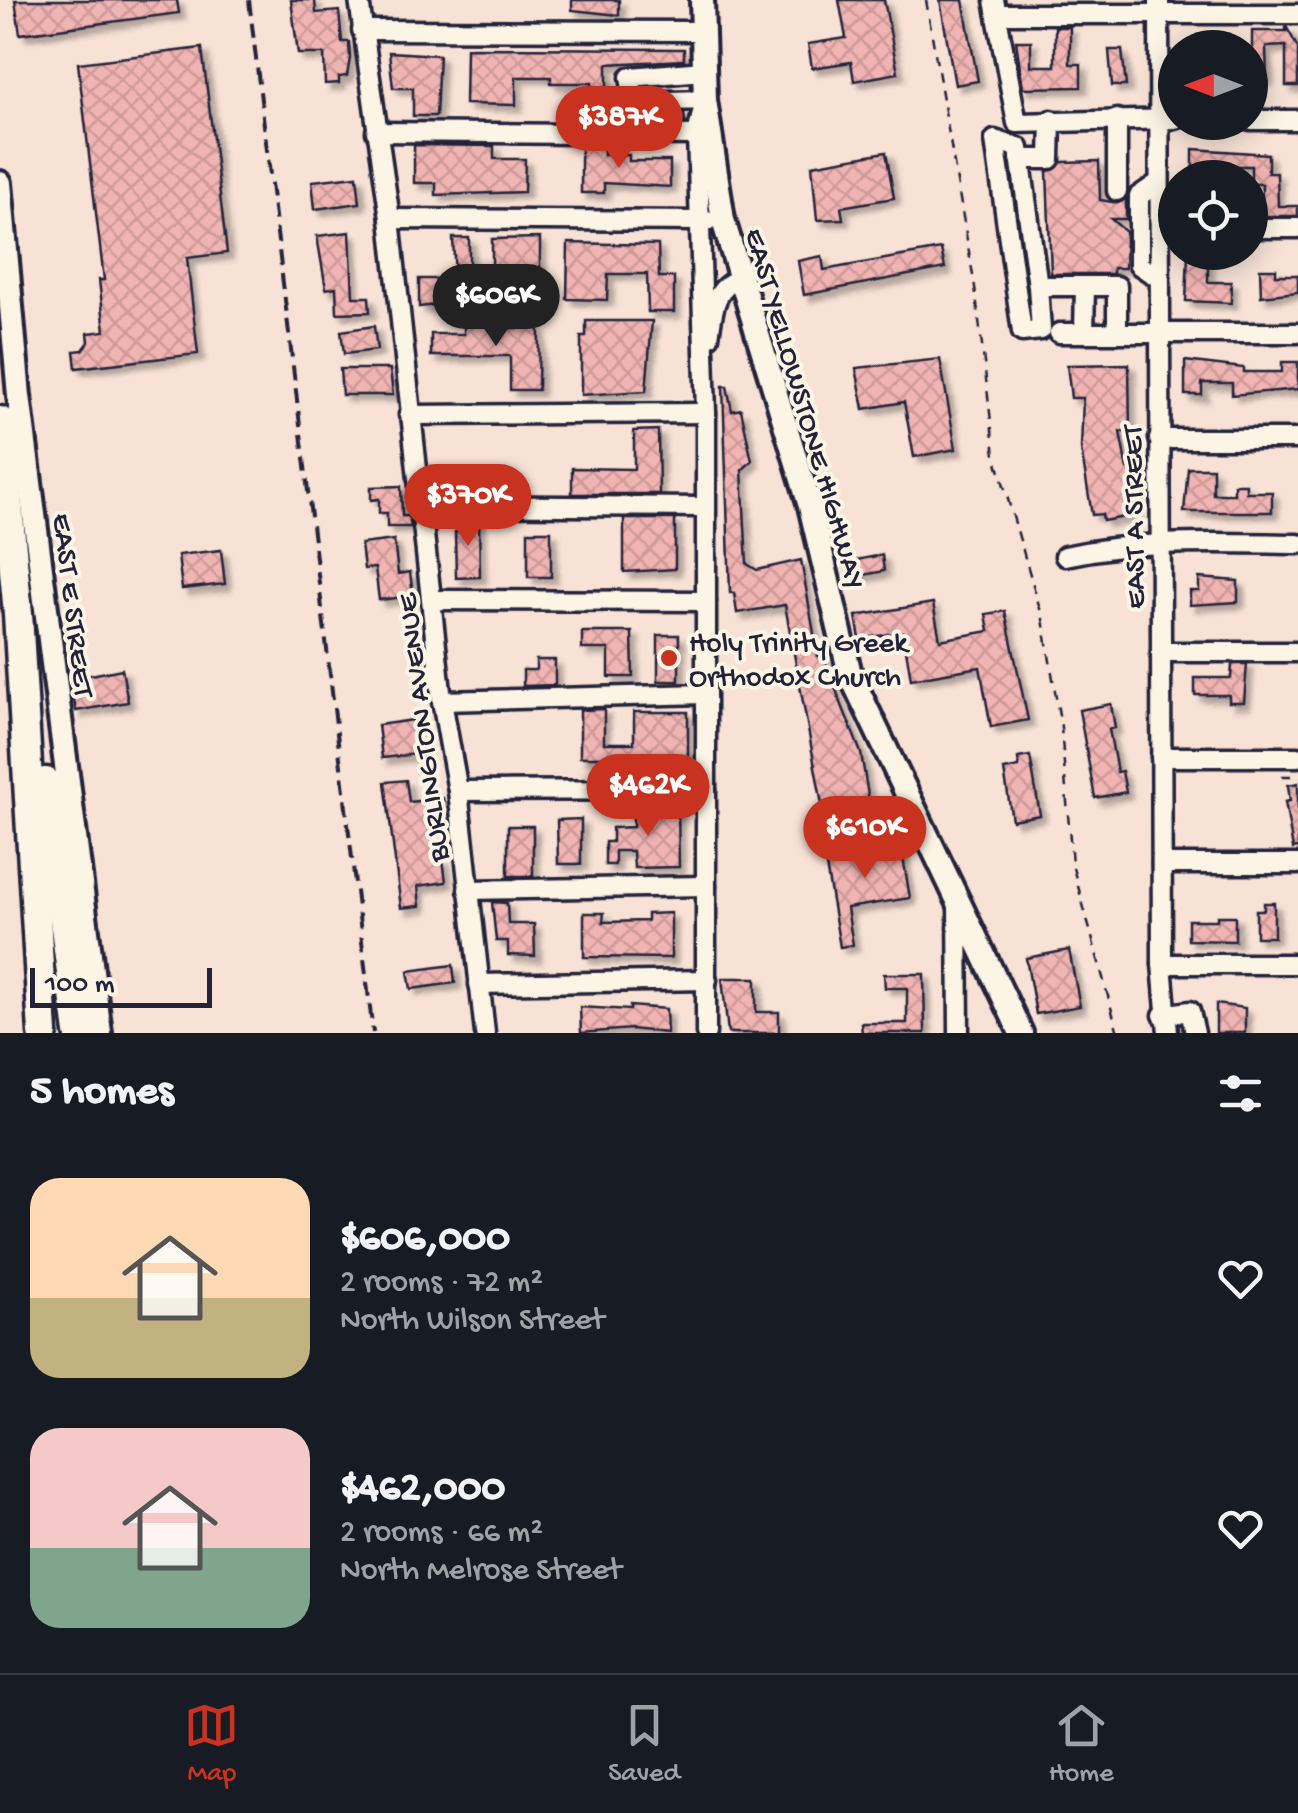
<!DOCTYPE html>
<meta charset="utf-8">
<style>
body{margin:0;font-family:"Gochi Hand",sans-serif;background:#20242c;color:#f1f3f6;height:100vh;display:flex;flex-direction:column;font-size:38px;white-space:nowrap}
*{box-sizing:border-box;margin:0}
p{font-size:32px;color:#9ea1a6}
.icon{flex:none;width:55px;height:55px;fill:none;stroke:currentColor;stroke-width:2;stroke-linecap:round;stroke-linejoin:round}
.map{position:relative;height:1033px;overflow:hidden}
.side{display:flex;flex-direction:column;background:#171b24;flex:1}
.side>*{flex:none}
.needle{width:65px;rotate:270deg}
.controls{position:absolute;left:1158px;top:30px;display:grid;gap:20px}
.controls a{display:grid;place-items:center;width:110px;height:110px;border-radius:50%;background:#171b24;box-shadow:0 5px 25px #0003;font-size:50px}
.scale{position:absolute;left:30px;bottom:25px;width:182px;box-sizing:border-box;padding-left:10px;border:5px solid #22223b;border-top:0;font-size:28px;line-height:35px;white-space:nowrap;color:#22223b;-webkit-text-stroke:8px #fcf5e5;paint-order:stroke}
.price{position:absolute;translate:-50% -85px;padding:0 22px;border-radius:35px;background:#c8321e;color:#fff;font-size:32px;line-height:65px;filter:drop-shadow(0 2px 5px #0008)}
.price::after{content:'';position:absolute;left:50%;top:60px;width:30px;height:22px;margin-left:-15px;background:inherit;clip-path:polygon(0 0,100% 0,50% 100%)}
.price.active{background:#222;color:#fff}
ul{padding:0;list-style:none}
li{display:flex;align-items:center;gap:30px;height:250px;padding:0 30px}
li span{display:grid;place-items:center;flex:none;width:280px;height:200px;border-radius:30px;color:#555}
li>.icon{margin-inline-start:auto}
span .icon{width:120px;height:120px;fill:#fffc;stroke-width:1}
li b{font-size:42px}
h2{display:flex;justify-content:space-between;align-items:center;height:120px;padding:0 30px;font-size:42px}
.tab-bar{display:flex;justify-content:space-around;align-items:center;height:140px;border-top:2px solid #363941;background:#171b24;font-size:28px;color:#9ea1a6}
.tab-bar a{display:grid;justify-items:center;gap:5px}
.tab-bar .active{color:#c8321e}
.map>svg:first-child{display:block}
</style>
<div class="map">
<svg width="1298" height="1033" viewBox="0 0 1298 1033">
<defs>
<pattern id="building-cross-hatch" width="8" height="8" patternUnits="userSpaceOnUse" patternTransform="scale(2.5)"><rect width="8" height="8" fill="#f0b4b2"/><path d="M0 0l8 8M0 8l8-8" fill="none" stroke="#ce9a9a"/></pattern>
<filter id="shadow"><feDropShadow dx="6" dy="6" stdDeviation="2.5" flood-color="#0004"/></filter>
</defs>
<rect width="100%" height="100%" fill="#f8e2d6"/>
<filter id="ink" filterUnits="userSpaceOnUse"><feTurbulence type="fractalNoise" baseFrequency=".01" numOctaves="2"/><feDisplacementMap in="SourceGraphic" scale="20" xChannelSelector="R" yChannelSelector="G"/><feConvolveMatrix kernelMatrix="1 2 1 2 8 2 1 2 1" color-interpolation-filters="sRGB"/></filter>
<g filter="url(#ink)">
<g fill="url(#building-cross-hatch)" stroke="#22223b" stroke-width="2.5" filter="url(#shadow)">
<polygon points="15,0 177,0 179,13 20,34"/>
<polygon points="291,0 315,0 316,13 339,11 342,42 349,42 350,58 347,76 339,77 339,83 325,84 324,54 298,54"/>
<polygon points="572,0 619,0 619,15 572,10"/>
<polygon points="839,0 884,0 898,73 854,81 851,62 812,68 808,44 846,38"/>
<polygon points="940,0 963,0 978,81 955,85"/>
<polygon points="1286,26 1298,48 1298,86 1286,86 1286,46 1266,47 1267,79 1252,79 1252,31 1286,31"/>
<polygon points="1055,27 1070,27 1070,64 1081,64 1081,87 1023,88 1016,41 1031,41 1031,66 1055,66"/>
<polygon points="202,48 227,253 187,258 198,354 76,368 74,351 83,350 89,342 88,333 105,331 99,280 104,280 78,63"/>
<polygon points="466,48 684,49 684,60 607,64 607,88 592,88 592,83 551,83 551,77 516,77 516,105 465,104"/>
<polygon points="1109,50 1122,50 1126,86 1112,86"/>
<polygon points="389,52 439,55 436,116 413,116 413,88 393,88"/>
<polygon points="625,110 634,114 684,113 685,122 610,122 609,111"/>
<polygon points="414,145 494,146 494,159 525,159 524,192 436,195 436,183 414,183"/>
<polygon points="581,146 604,147 604,155 629,155 629,161 670,161 670,187 604,183 604,193 581,193"/>
<polygon points="1193,149 1268,154 1268,173 1277,173 1278,206 1298,206 1298,216 1262,216 1262,184 1251,184 1251,166 1214,166 1214,178 1193,178"/>
<polygon points="886,152 894,198 841,207 843,219 817,220 812,165"/>
<polygon points="1099,161 1100,200 1118,203 1126,199 1126,219 1111,219 1126,232 1125,268 1113,268 1113,274 1051,274 1047,172 1062,162"/>
<polygon points="357,176 360,203 315,209 312,181"/>
<polygon points="350,232 353,297 369,297 370,312 337,313 336,287 326,289 317,236"/>
<polygon points="453,238 469,238 469,301 419,307 419,279 455,279"/>
<polygon points="540,238 540,295 492,293 492,239"/>
<polygon points="568,243 658,245 659,277 674,277 674,312 648,312 647,274 608,274 607,300 567,299"/>
<polygon points="941,249 945,268 804,295 798,261 822,256 824,270"/>
<polygon points="1188,252 1208,252 1208,282 1231,282 1231,303 1186,301"/>
<polygon points="1260,269 1276,269 1276,275 1298,275 1298,292 1261,296"/>
<polygon points="586,321 652,321 646,391 581,395 581,337 586,337"/>
<polygon points="464,322 507,322 507,328 539,328 538,390 510,390 510,356 431,356 431,334 464,334"/>
<polygon points="374,326 377,350 344,354 341,331"/>
<polygon points="940,359 956,449 914,457 904,402 864,409 856,368"/>
<polygon points="1185,361 1244,368 1244,372 1282,372 1282,362 1298,362 1298,389 1232,395 1232,383 1202,383 1202,395 1185,395"/>
<polygon points="1129,364 1130,432 1120,432 1127,469 1137,467 1140,481 1131,483 1136,515 1103,521 1102,514 1092,515 1081,449 1083,398 1071,398 1067,365"/>
<polygon points="340,369 390,369 393,395 342,395"/>
<polygon points="723,386 727,386 732,411 741,409 752,461 742,470 747,564 757,570 801,560 818,656 822,655 861,753 869,801 823,810 785,605 737,613 734,593 730,593"/>
<polygon points="658,430 659,494 572,494 572,468 634,469 634,431"/>
<polygon points="1188,468 1213,468 1213,494 1234,494 1234,484 1246,484 1246,492 1272,492 1272,512 1184,512"/>
<polygon points="401,486 402,516 409,516 411,527 387,527 387,513 379,513 379,499 371,500 371,487"/>
<polygon points="462,518 479,518 480,577 456,578 455,532 462,532"/>
<polygon points="624,519 675,519 675,569 624,572"/>
<rect x="528" y="531" width="23" height="46"/>
<polygon points="394,540 398,574 410,572 413,596 379,600 375,568 364,569 361,544"/>
<polygon points="221,550 225,584 182,589 178,555"/>
<polygon points="882,555 884,571 849,578 846,562"/>
<polygon points="1199,578 1238,581 1238,602 1190,605 1190,591 1199,591"/>
<polygon points="933,603 940,640 989,631 986,614 1005,611 1028,720 991,727 980,667 911,679 903,632 860,639 856,616"/>
<polygon points="582,632 632,632 633,677 609,677 609,649 582,649"/>
<rect x="658" y="635" width="21" height="46"/>
<polygon points="536,660 555,660 555,685 523,686 523,670 536,670"/>
<polygon points="1232,664 1247,664 1244,702 1229,702 1229,695 1195,695 1195,678 1231,678"/>
<polygon points="122,669 128,702 76,711 70,679"/>
<polygon points="1111,704 1115,728 1109,729 1117,772 1122,771 1126,792 1095,798 1079,710"/>
<polygon points="604,709 604,743 634,743 634,712 688,712 688,764 614,766 614,757 580,757 580,710"/>
<polygon points="413,720 417,754 382,758 378,725"/>
<polygon points="1030,756 1040,815 1012,820 1004,770 1019,767 1018,758"/>
<polygon points="406,780 409,802 443,798 446,818 430,820 435,860 443,859 446,882 418,886 420,906 401,908 385,782"/>
<polygon points="1298,783 1298,848 1293,849 1285,802 1290,801 1288,785"/>
<polygon points="633,808 678,808 679,867 634,868 633,851 615,851 615,865 605,865 605,842 612,842 612,828 633,827"/>
<polygon points="581,819 581,864 558,864 557,820"/>
<rect x="508" y="826" width="25" height="50"/>
<polygon points="900,840 910,898 847,908 853,945 840,947 825,860 838,858 837,850"/>
<polygon points="492,902 507,903 508,924 534,924 535,956 508,955 508,941 496,941"/>
<polygon points="1264,903 1274,903 1274,937 1256,937 1256,910 1264,910"/>
<polygon points="584,913 604,913 603,922 647,921 647,914 671,913 671,958 584,957"/>
<polygon points="1217,916 1235,916 1235,941 1188,940 1188,920 1217,920"/>
<polygon points="1069,950 1080,1006 1036,1014 1026,958"/>
<polygon points="453,965 455,983 411,989 408,971"/>
<polygon points="884,974 924,974 925,1033 862,1033 861,1023 907,1023 907,988 885,988"/>
<polygon points="722,978 756,978 756,1012 779,1012 779,1033 728,1033"/>
<polygon points="1216,1004 1245,1008 1245,1033 1216,1033"/>
<polygon points="630,1006 666,1009 667,1033 631,1029 581,1033 580,1007 630,1010"/>
</g>
<g fill="none" stroke-linecap="round" stroke-linejoin="round">
<defs>
<g id="minor">
<polyline points="359,0 390,219 442,701 458,791 485,1033"/>
<polyline points="994,0 1017,123 1175,119"/>
<polyline points="1159,0 1162,964 1168,1033"/>
<polyline points="997,14 1298,14"/>
<polyline points="362,30 702,31"/>
<polyline points="704,71 630,77 634,102 705,100 697,135 706,413 706,1033"/>
<polyline points="1250,120 1298,120"/>
<polyline points="376,132 697,135"/>
<polyline points="1020,159 1050,159 1051,120"/>
<polyline points="1117,191 1117,119"/>
<polyline points="390,219 707,221"/>
<polyline points="1250,228 1298,228"/>
<polyline points="1157,277 1139,265 1139,196 1158,183"/>
<polyline points="1038,286 1041,330 1022,332 995,140 1019,148 1038,286 1117,286 1117,333"/>
<polyline points="1059,333 1298,333"/>
<polyline points="1084,333 1085,286"/>
<path d="M709,337C713,312 713,288 739,279"/>
<polyline points="409,415 706,413"/>
<polyline points="1159,439 1298,439"/>
<polyline points="420,505 705,507"/>
<path d="M1065,556C1142,539 1220,543 1298,544"/>
<polyline points="434,600 706,601"/>
<polyline points="1161,652 1298,652"/>
<polyline points="442,701 705,694"/>
<polyline points="1161,757 1298,757"/>
<polyline points="458,791 706,790"/>
<polyline points="1162,864 1298,864"/>
<polyline points="468,890 706,886"/>
<polyline points="958,904 959,1033"/>
<polyline points="1162,964 1298,964"/>
<polyline points="479,984 707,980"/>
<polyline points="1163,1015 1190,1011 1195,1033"/>
</g>
<g id="major">
<polyline points="702,0 705,100 723,220 810,506 850,674 1021,1033"/>
<polyline points="0,183 19,396 100,1033"/>
</g>
<g id="highway">
<polyline points="0,421 18,614 43,1033"/>
<polyline points="46,782 79,1033"/>
</g>
</defs>
<use href="#minor" stroke="#22223b" stroke-width="25"/>
<use href="#major" stroke="#22223b" stroke-width="30"/>
<use href="#highway" stroke="#22223b" stroke-width="35"/>
<g stroke="#22223b" stroke-width="2.5" stroke-dasharray="10 8" stroke-linecap="butt">
<polyline points="926,0 975,287 995,455 1043,619 1061,727 1072,864 1118,1033"/>
<polyline points="1282,776 1298,776"/>
</g>
<use href="#minor" stroke="#fcf5e5" stroke-width="18"/>
<use href="#major" stroke="#fcf5e5" stroke-width="22"/>
<use href="#highway" stroke="#fcf5e5" stroke-width="28"/>
<polyline stroke="#22223b" stroke-width="4" stroke-dasharray="15 8" stroke-linecap="butt" points="249,0 373,1033"/>
</g>
</g>
<circle fill="#c8321e" stroke="#fcf5e5" stroke-width="4" cx="669" cy="658" r="10"/>
<g text-anchor="middle" stroke-width="8" stroke-linejoin="round" paint-order="stroke">
<g font-size="30" fill="#22223b" stroke="#fcf5e5">
<text transform="translate(807 408) rotate(74)" y="10">EAST YELLOWSTONE HIGHWAY</text>
<text transform="translate(1132 517) rotate(-91)" y="10">EAST A STREET</text>
<text transform="translate(75 605) rotate(83)" y="10">EAST E STREET</text>
<text transform="translate(421 728) rotate(-97)" y="10">BURLINGTON AVENUE</text>
</g>
<g font-size="30" fill="#22223b" stroke="#fcf5e5" text-anchor="start">
<text x="689" y="651">Holy Trinity Greek<tspan x="689" dy="34">Orthodox Church</tspan></text>
</g>
</g>
</svg>
<div class="controls">
<a><svg class="needle" viewBox="-14 -14 28 28"><path d="M0-13l5 13h-10z" fill="#e53935"/><path d="M0 13l5-13h-10z" fill="#9ea1a6"/></svg></a>
<a><svg class="icon" aria-label="locate" viewBox="0 0 24 24"><circle cx="12" cy="12" r="6"/><path d="M12 2v4M12 18v4M2 12h4M18 12h4"/></svg></a>
</div>
<div class="scale">100 m</div>
<b class="price" style="left:619px;top:171px">$387K</b>
<b class="price active" style="left:496px;top:349px">$606K</b>
<b class="price" style="left:468px;top:549px">$370K</b>
<b class="price" style="left:648px;top:839px">$462K</b>
<b class="price" style="left:865px;top:881px">$610K</b>
</div>
<section class="side">
<h2>5 homes<svg class="icon" aria-label="filters" viewBox="0 0 24 24"><path d="M4 7h16M4 17h16"/><circle cx="9" cy="7" r="2"/><circle cx="15" cy="17" r="2"/></svg></h2>
<ul>
<li><span style="background:linear-gradient(#ffd9b3 60%,#c2b280 0)"><svg class="icon" aria-label="home" viewBox="0 0 24 24"><path d="M3 11l9-7 9 7M6 9v11h12V9"/></svg></span><div><b>$606,000</b><p>2 rooms · 72 m²</p><p>North Wilson Street</p></div><svg class="icon" aria-label="heart" viewBox="0 0 24 24"><path d="M12 20l-8-8c-3-5 5-10 8-4 3-6 11-1 8 4z"/></svg></li>
<li><span style="background:linear-gradient(#f6c9c9 60%,#7fa58c 0)"><svg class="icon" aria-label="home" viewBox="0 0 24 24"><path d="M3 11l9-7 9 7M6 9v11h12V9"/></svg></span><div><b>$462,000</b><p>2 rooms · 66 m²</p><p>North Melrose Street</p></div><svg class="icon" aria-label="heart" viewBox="0 0 24 24"><path d="M12 20l-8-8c-3-5 5-10 8-4 3-6 11-1 8 4z"/></svg></li>
</ul>
</section>
<nav class="tab-bar">
<a class="active"><svg class="icon" aria-label="map" viewBox="0 0 24 24"><path d="M3 6l6-2 6 2 6-2v14l-6 2-6-2-6 2zM9 4v14M15 6v14"/></svg>Map</a>
<a><svg class="icon" aria-label="saved" viewBox="0 0 24 24"><path d="M7 4h10v16l-5-4-5 4z"/></svg>Saved</a>
<a><svg class="icon" aria-label="home" viewBox="0 0 24 24"><path d="M3 11l9-7 9 7M6 9v11h12V9"/></svg>Home</a>
</nav>
